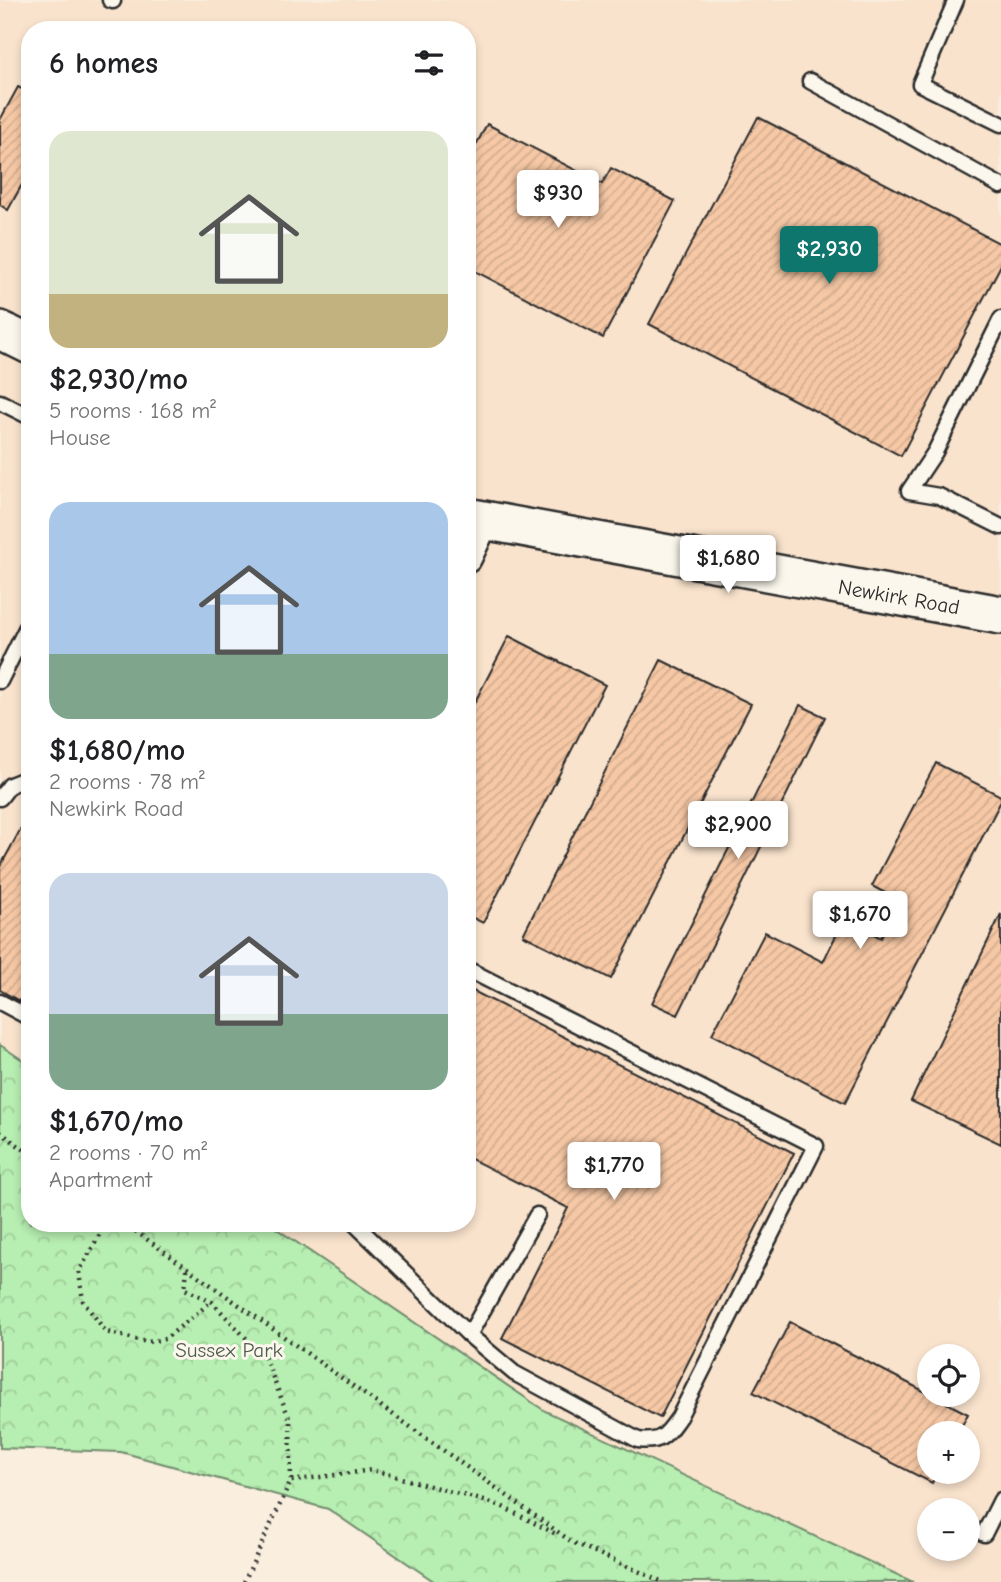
<!DOCTYPE html>
<meta charset="utf-8">
<style>
body{margin:0;font-family:"Comic Neue",sans-serif;background:#f6f6f6;color:#202124;height:100vh;display:flex;flex-direction:column;font-size:26px;white-space:nowrap}
*{box-sizing:border-box;margin:0}
p{font-size:23px;color:#757577}
.icon{flex:none;width:38px;height:38px;fill:none;stroke:currentColor;stroke-width:2;stroke-linecap:round;stroke-linejoin:round}
.map{position:relative;flex:1;overflow:hidden}
.details{position:absolute;left:21px;top:21px;width:455px;height:1211px;display:flex;flex-direction:column;background:#fff;border-radius:28px;box-shadow:0 4px 10px #0003}
.details>*{flex:none}
.fabs{position:absolute;left:917px;top:1344px;display:grid;gap:14px}
.fabs a{display:grid;place-items:center;width:63px;height:63px;border-radius:50%;background:#fff;box-shadow:0 4px 10px #0003;font-size:35px}
.price{position:absolute;translate:-50% -60px;padding:0 16px;border-radius:7px;background:#fff;color:#222;font-size:23px;line-height:46px;filter:drop-shadow(0 2px 4px #0008)}
.price::after{content:'';position:absolute;left:50%;top:42px;width:21px;height:16px;margin-left:-10px;background:inherit;clip-path:polygon(0 0,100% 0,50% 100%)}
.price.current{background:#0f766e;color:#fff}
ul{padding:0;list-style:none}
li{display:grid;align-content:center;gap:14px;height:371px;padding:0 28px}
li span{display:grid;place-items:center;height:217px;border-radius:21px;color:#555}
li>.icon{margin-inline-start:auto}
span .icon{width:126px;height:126px;fill:#fffc;stroke-width:1}
li b{font-size:30px}
h2{display:flex;justify-content:space-between;align-items:center;height:84px;padding:0 28px;font-size:30px}
.map>svg:first-child{display:block}
</style>
<div class="map">
<svg width="1001" height="1582" viewBox="0 0 1001 1582">
<defs>
<pattern id="forest-crowns" width="20" height="18" patternUnits="userSpaceOnUse" patternTransform="scale(1.75)"><rect width="20" height="18" fill="#b7eeb1"/><path d="M2 6a3 3 0 1 1 6 0M12 15a3 3 0 1 1 6 0" fill="none" stroke="#9ecc98"/></pattern>
<pattern id="building-hatch" width="6" height="6" patternUnits="userSpaceOnUse" patternTransform="scale(1.75)"><rect width="6" height="6" fill="#f6c8a5"/><path d="M-1 1l2-2M0 6l6-6M5 7l2-2" fill="none" stroke="#d3ac8e"/></pattern>
</defs>
<rect width="100%" height="100%" fill="#faeede"/>
<filter id="ink" filterUnits="userSpaceOnUse"><feTurbulence type="fractalNoise" baseFrequency=".0143" numOctaves="2"/><feDisplacementMap in="SourceGraphic" scale="14" xChannelSelector="R" yChannelSelector="G"/><feConvolveMatrix kernelMatrix="1 2 1 2 8 2 1 2 1" color-interpolation-filters="sRGB"/></filter>
<g filter="url(#ink)">
<path fill="#f9e3cd" fill-rule="evenodd" d="M0,0H1001V1582H913L545,1411L268,1223H467V30H30V1065L0,1045ZM929,1356H968V1395H929ZM929,1433H968V1472H929ZM929,1510H968V1549H929Z"/>
<polygon fill="url(#forest-crowns)" stroke="#718c6e" stroke-width="2" points="0,1045 30,1065 30,1223 268,1223 545,1411 913,1582 435,1582 328,1509 121,1452 0,1448"/>
<g fill="url(#building-hatch)" stroke="#2b2b2b" stroke-width="2">
<polygon points="18,87 30,93 30,170 8,210 0,205 0,120"/>
<polygon points="758,117 1001,244 1001,265 901,456 649,324"/>
<polygon points="487,124 602,184 611,168 675,201 603,338 467,267 467,162"/>
<polygon points="509,636 605,685 483,923 467,915 467,717"/>
<polygon points="661,660 751,704 611,979 523,935"/>
<polygon points="800,705 825,717 678,1015 652,1003"/>
<polygon points="936,763 1001,796 1001,801 845,1103 712,1034 765,932 823,962 844,919 881,938 900,901 872,886"/>
<polygon points="30,812 30,1007 0,990 0,867"/>
<polygon points="1001,914 1001,1144 911,1101"/>
<polygon points="467,988 794,1153 660,1418 502,1338 568,1208 467,1157"/>
<polygon points="790,1322 968,1414 958,1433 929,1433 929,1472 938,1472 932,1483 753,1392"/>
</g>
<g fill="none" stroke-linecap="round" stroke-linejoin="round">
<defs>
<g id="service">
<polyline points="110,0 113,1"/>
<polyline points="956,0 920,84 1001,124"/>
<polyline points="810,81 1001,186"/>
<polyline points="1001,319 935,452 909,491 939,496 1001,527"/>
<polyline points="0,402 30,417"/>
<polyline points="0,681 30,621"/>
<polyline points="0,798 10,785 30,777"/>
<polyline points="0,1002 30,1018"/>
<path d="M354,1223L469,1335L514,1373L638,1440C662,1443 666,1435 679,1417L816,1146L467,969"/>
<polyline points="469,1335 537,1215"/>
<polyline points="984,1534 1001,1500"/>
</g>
<polyline id="minor" points="467,558 484,522"/>
<g id="tertiary">
<polyline points="0,330 30,345"/>
<polyline points="467,517 1001,615"/>
</g>
</defs>
<use href="#service" stroke="#2b2b2b" stroke-width="19"/>
<use href="#minor" stroke="#2b2b2b" stroke-width="33"/>
<use href="#tertiary" stroke="#2b2b2b" stroke-width="42"/>
<g stroke="#2b2b2b" stroke-width="4.5" stroke-dasharray="2 5" stroke-linecap="butt">
<polyline points="0,1132 30,1154"/>
<polyline points="106,1223 79,1272 83,1301 106,1332 147,1342 165,1339 211,1302"/>
<polyline points="124,1223 572,1542 663,1582"/>
<polyline points="187,1269 185,1289 212,1302 265,1358 290,1420 291,1481"/>
<polyline points="244,1582 291,1481 372,1470 499,1505 558,1535"/>
</g>
<use href="#service" stroke="#fbf7ec" stroke-width="14"/>
<use href="#minor" stroke="#fbf7ec" stroke-width="28"/>
<use href="#tertiary" stroke="#fbf7ec" stroke-width="37"/>
</g>
</g>
<g text-anchor="middle" stroke-width="6" stroke-linejoin="round" paint-order="stroke">
<g font-size="21" fill="#2b2b2b" stroke="#fbf7ec">
<text transform="translate(899 597) rotate(10)" y="7">Newkirk Road</text>
</g>
<g font-size="21" fill="#4e5c4c" stroke="#fbf7ec">
<text x="229" y="1357">Sussex Park</text>
</g>
</g>
</svg>
<div class="fabs">
<a><svg class="icon" aria-label="locate" viewBox="0 0 24 24"><circle cx="12" cy="12" r="6"/><path d="M12 2v4M12 18v4M2 12h4M18 12h4"/></svg></a>
<a>+</a>
<a>−</a>
</div>
<b class="price" style="left:558px;top:230px">$930</b>
<b class="price current" style="left:829px;top:286px">$2,930</b>
<b class="price" style="left:728px;top:595px">$1,680</b>
<b class="price" style="left:738px;top:861px">$2,900</b>
<b class="price" style="left:860px;top:951px">$1,670</b>
<b class="price" style="left:614px;top:1202px">$1,770</b>
<section class="details">
<h2>6 homes<svg class="icon" aria-label="filters" viewBox="0 0 24 24"><path d="M4 7h16M4 17h16"/><circle cx="9" cy="7" r="2"/><circle cx="15" cy="17" r="2"/></svg></h2>
<ul>
<li><span style="background:linear-gradient(#dfe7d0 75%,#c2b280 0)"><svg class="icon" aria-label="home" viewBox="0 0 24 24"><path d="M3 11l9-7 9 7M6 9v11h12V9"/></svg></span><div><b>$2,930/mo</b><p>5 rooms · 168 m²</p><p>House</p></div></li>
<li><span style="background:linear-gradient(#a9c7e8 70%,#7fa58c 0)"><svg class="icon" aria-label="home" viewBox="0 0 24 24"><path d="M3 11l9-7 9 7M6 9v11h12V9"/></svg></span><div><b>$1,680/mo</b><p>2 rooms · 78 m²</p><p>Newkirk Road</p></div></li>
<li><span style="background:linear-gradient(#c9d6e8 65%,#7fa58c 0)"><svg class="icon" aria-label="home" viewBox="0 0 24 24"><path d="M3 11l9-7 9 7M6 9v11h12V9"/></svg></span><div><b>$1,670/mo</b><p>2 rooms · 70 m²</p><p>Apartment</p></div></li>
</ul>
</section>
</div>
